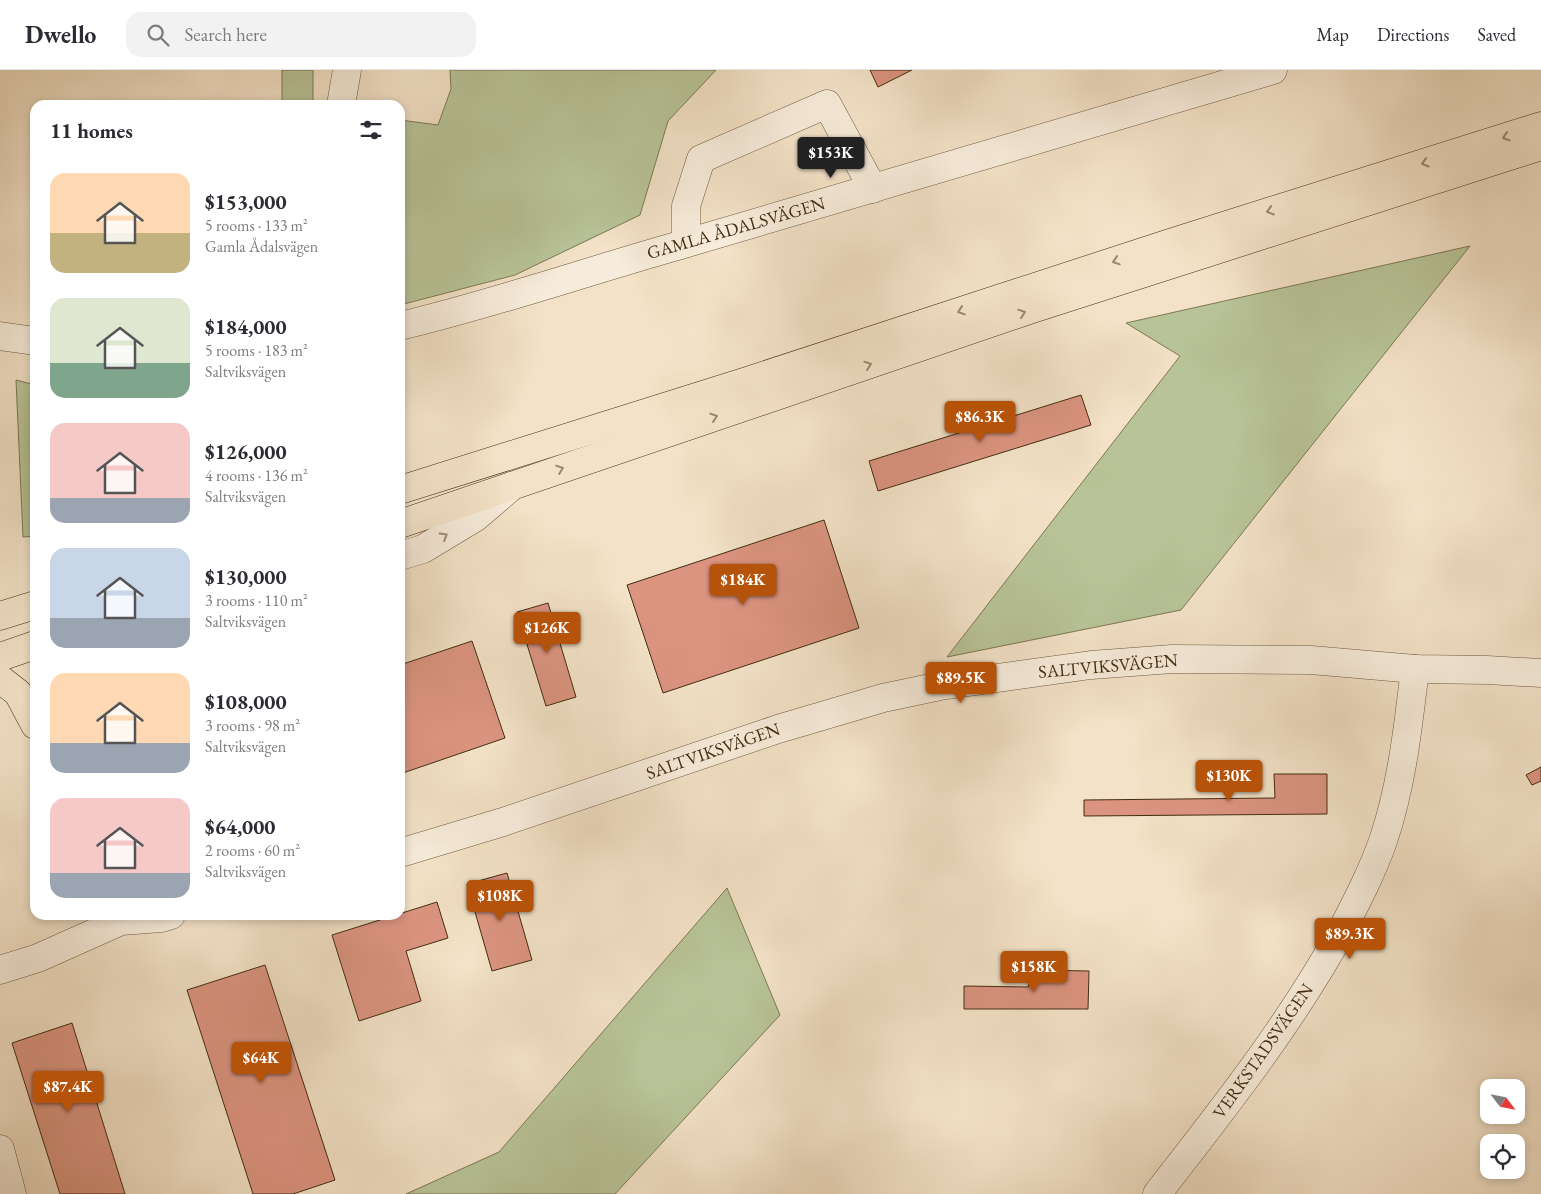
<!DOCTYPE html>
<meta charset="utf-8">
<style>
body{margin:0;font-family:"EB Garamond",serif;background:#f2f2f3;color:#2b2b33;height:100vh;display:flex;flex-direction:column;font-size:19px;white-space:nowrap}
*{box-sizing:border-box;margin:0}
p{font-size:16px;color:#7c7c81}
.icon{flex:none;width:28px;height:28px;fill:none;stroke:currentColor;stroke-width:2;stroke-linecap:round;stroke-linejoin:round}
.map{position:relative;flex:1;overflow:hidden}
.drawer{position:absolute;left:30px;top:30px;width:375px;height:820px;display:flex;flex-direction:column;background:#fff;border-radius:15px;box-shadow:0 2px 8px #0003}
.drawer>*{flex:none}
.needle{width:32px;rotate:122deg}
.controls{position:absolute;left:1480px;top:1009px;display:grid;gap:10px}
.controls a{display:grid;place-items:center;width:45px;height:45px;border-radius:10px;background:#fff;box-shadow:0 2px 8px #0003;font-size:25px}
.price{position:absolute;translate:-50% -42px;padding:0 11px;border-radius:5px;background:#b45309;color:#fff;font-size:16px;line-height:32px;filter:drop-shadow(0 1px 2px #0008)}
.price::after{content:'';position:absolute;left:50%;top:30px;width:15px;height:11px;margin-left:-8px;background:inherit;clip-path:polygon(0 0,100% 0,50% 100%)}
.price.on{background:#222;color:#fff}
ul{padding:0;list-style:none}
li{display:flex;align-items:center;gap:15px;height:125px;padding:0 20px}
li span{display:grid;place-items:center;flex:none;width:140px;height:100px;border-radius:15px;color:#555}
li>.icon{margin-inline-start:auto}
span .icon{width:60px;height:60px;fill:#fffc;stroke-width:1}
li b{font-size:21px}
h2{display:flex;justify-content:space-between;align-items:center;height:60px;padding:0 20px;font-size:21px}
header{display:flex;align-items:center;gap:30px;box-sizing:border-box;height:70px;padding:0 25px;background:#fff;border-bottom:1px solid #e1e1e2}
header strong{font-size:24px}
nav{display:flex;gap:28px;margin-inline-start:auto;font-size:18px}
.search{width:350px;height:45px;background:#f2f2f3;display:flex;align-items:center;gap:12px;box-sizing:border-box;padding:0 18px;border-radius:15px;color:#7c7c81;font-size:19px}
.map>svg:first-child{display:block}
</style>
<header>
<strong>Dwello</strong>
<div class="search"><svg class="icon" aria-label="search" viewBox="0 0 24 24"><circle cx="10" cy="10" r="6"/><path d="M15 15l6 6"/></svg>Search here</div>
<nav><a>Map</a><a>Directions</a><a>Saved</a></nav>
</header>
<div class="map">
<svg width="1541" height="1124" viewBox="0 0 1541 1124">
<rect width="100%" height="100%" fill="#f3e2c7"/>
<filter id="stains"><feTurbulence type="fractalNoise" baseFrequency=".004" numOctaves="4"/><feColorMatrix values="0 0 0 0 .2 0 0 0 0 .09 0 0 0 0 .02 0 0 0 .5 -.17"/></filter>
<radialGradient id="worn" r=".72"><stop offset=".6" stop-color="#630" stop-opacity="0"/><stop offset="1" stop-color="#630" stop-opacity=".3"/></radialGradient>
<g fill="#b8c498" stroke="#7d7854">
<rect x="282" y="0" width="31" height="35"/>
<polygon points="450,0 716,0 668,51 640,145 515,205 400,235 400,50 438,55 451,19"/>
<polygon points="1470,176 1181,540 947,587 1180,286 1126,253"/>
<polygon points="16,310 35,315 35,466 23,467"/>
<polygon points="727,818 780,945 615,1124 406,1124 499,1082"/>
</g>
<g fill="#db9480" stroke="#422d11">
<polygon points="870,0 912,0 878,17"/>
<polygon points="1081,325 1091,355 878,421 869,391"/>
<polygon points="824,450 859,558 663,623 627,515"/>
<polygon points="548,533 576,627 546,636 517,542"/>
<polygon points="472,571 505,668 400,704 400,595"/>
<polygon points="1541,697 1541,711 1532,715 1526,705"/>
<polygon points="1274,704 1327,704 1327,744 1084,746 1084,730 1275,728"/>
<polygon points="507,803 532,890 492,901 467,814"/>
<polygon points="437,832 448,868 406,881 421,931 359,951 332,865"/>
<polygon points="265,895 335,1110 293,1124 253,1124 187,920"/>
<polygon points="1033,900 1089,901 1088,939 964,939 964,916 1028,917"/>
<polygon points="72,953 125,1124 60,1124 12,973"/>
</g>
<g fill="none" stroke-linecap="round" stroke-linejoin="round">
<defs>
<g id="minor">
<polyline points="341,35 347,0"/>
<polyline points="686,173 686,136 701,89 827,34 873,119"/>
<path d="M400,256C493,234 585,202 677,176C876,118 1075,60 1273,0"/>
<polyline points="0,266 35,271"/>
<polyline points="400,486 423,479 476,447 512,416"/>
<polyline points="400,783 503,752 778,659 883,628 940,616 1091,595 1172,589 1311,590 1415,599 1487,600 1541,603"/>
<polyline points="0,900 38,888 121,851 161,848 171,845"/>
<polyline points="0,1079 12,1124"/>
<path d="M1157,1124C1223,1039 1290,955 1342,860C1357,831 1372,802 1383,771C1402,715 1408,657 1415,599"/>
</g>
<g id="highway">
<polyline points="400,420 747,311 1173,172 1541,56"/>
<polyline points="400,454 1032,239 1541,76"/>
<polyline points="0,546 35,535"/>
<polyline points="0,587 35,575"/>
<polyline points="0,609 18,623 35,655"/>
</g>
</defs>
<use href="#minor" stroke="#6e5a3e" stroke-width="29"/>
<use href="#highway" stroke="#422d11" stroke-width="29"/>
<use href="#minor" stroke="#f7ecdb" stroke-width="28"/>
<use href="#highway" stroke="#f3e2c7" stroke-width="28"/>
</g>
<defs><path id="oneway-chevron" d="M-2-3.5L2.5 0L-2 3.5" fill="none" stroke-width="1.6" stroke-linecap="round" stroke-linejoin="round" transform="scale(1.25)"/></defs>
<g stroke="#9a886c">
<use href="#oneway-chevron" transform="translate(1506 67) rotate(162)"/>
<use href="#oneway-chevron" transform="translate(1425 93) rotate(163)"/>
<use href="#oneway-chevron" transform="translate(1270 141) rotate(163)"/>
<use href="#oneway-chevron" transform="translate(1116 191) rotate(162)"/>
<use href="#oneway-chevron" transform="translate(961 241) rotate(162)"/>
<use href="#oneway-chevron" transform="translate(1022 243) rotate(-19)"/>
<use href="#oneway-chevron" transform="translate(868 295) rotate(-19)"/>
<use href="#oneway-chevron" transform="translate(714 347) rotate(-19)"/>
<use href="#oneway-chevron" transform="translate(560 399) rotate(-19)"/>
</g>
<use stroke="#9c8c76" href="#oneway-chevron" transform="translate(444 466) rotate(-31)"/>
<g text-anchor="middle" stroke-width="5" stroke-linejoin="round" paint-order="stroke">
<g font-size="18" fill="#422d11" stroke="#f7ecdb">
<text transform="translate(736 158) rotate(-16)" y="6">GAMLA ÅDALSVÄGEN</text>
<text transform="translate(1108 596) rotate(-5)" y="6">SALTVIKSVÄGEN</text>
<text transform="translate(713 681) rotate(-19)" y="6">SALTVIKSVÄGEN</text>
<text transform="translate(1263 981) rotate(-55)" y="6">VERKSTADSVÄGEN</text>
</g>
</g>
<rect width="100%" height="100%" filter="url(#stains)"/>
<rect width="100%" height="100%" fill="url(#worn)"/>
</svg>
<div class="controls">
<a><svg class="needle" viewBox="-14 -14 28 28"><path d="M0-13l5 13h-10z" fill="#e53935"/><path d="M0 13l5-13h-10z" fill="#7c7c81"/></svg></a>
<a><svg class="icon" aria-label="locate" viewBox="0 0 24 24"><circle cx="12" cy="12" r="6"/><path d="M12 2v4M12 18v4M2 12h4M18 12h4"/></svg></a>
</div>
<b class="price on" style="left:831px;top:109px">$153K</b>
<b class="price" style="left:980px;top:373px">$86.3K</b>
<b class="price" style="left:743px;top:536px">$184K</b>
<b class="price" style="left:547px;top:584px">$126K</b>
<b class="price" style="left:961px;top:634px">$89.5K</b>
<b class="price" style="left:1229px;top:732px">$130K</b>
<b class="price" style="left:500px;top:852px">$108K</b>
<b class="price" style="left:1350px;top:890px">$89.3K</b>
<b class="price" style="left:1034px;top:923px">$158K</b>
<b class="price" style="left:261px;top:1014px">$64K</b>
<b class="price" style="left:68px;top:1043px">$87.4K</b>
<section class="drawer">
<h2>11 homes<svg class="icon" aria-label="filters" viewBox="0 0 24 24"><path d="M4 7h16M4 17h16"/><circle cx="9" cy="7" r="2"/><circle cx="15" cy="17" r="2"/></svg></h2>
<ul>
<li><span style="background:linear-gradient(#ffd9b3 60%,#c2b280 0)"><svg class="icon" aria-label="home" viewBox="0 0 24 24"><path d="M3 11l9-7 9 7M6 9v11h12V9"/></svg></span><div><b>$153,000</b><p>5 rooms · 133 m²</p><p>Gamla Ådalsvägen</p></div></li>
<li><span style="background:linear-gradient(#dfe7d0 65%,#7fa58c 0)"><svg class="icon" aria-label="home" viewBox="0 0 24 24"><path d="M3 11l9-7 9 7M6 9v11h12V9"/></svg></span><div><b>$184,000</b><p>5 rooms · 183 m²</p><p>Saltviksvägen</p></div></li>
<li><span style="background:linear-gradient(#f6c9c9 75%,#9aa5b1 0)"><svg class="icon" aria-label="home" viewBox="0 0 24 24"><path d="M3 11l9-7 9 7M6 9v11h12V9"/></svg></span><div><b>$126,000</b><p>4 rooms · 136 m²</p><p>Saltviksvägen</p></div></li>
<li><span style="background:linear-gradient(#c9d6e8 70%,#9aa5b1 0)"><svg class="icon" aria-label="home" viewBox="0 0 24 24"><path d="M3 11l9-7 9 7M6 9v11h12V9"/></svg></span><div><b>$130,000</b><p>3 rooms · 110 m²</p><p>Saltviksvägen</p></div></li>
<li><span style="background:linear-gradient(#ffd9b3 70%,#9aa5b1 0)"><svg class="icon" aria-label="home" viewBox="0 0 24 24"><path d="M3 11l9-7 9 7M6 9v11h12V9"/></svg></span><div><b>$108,000</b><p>3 rooms · 98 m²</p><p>Saltviksvägen</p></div></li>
<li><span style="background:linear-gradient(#f6c9c9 75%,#9aa5b1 0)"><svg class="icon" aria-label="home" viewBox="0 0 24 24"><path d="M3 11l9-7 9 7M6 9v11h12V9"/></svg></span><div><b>$64,000</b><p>2 rooms · 60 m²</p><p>Saltviksvägen</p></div></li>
</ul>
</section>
</div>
